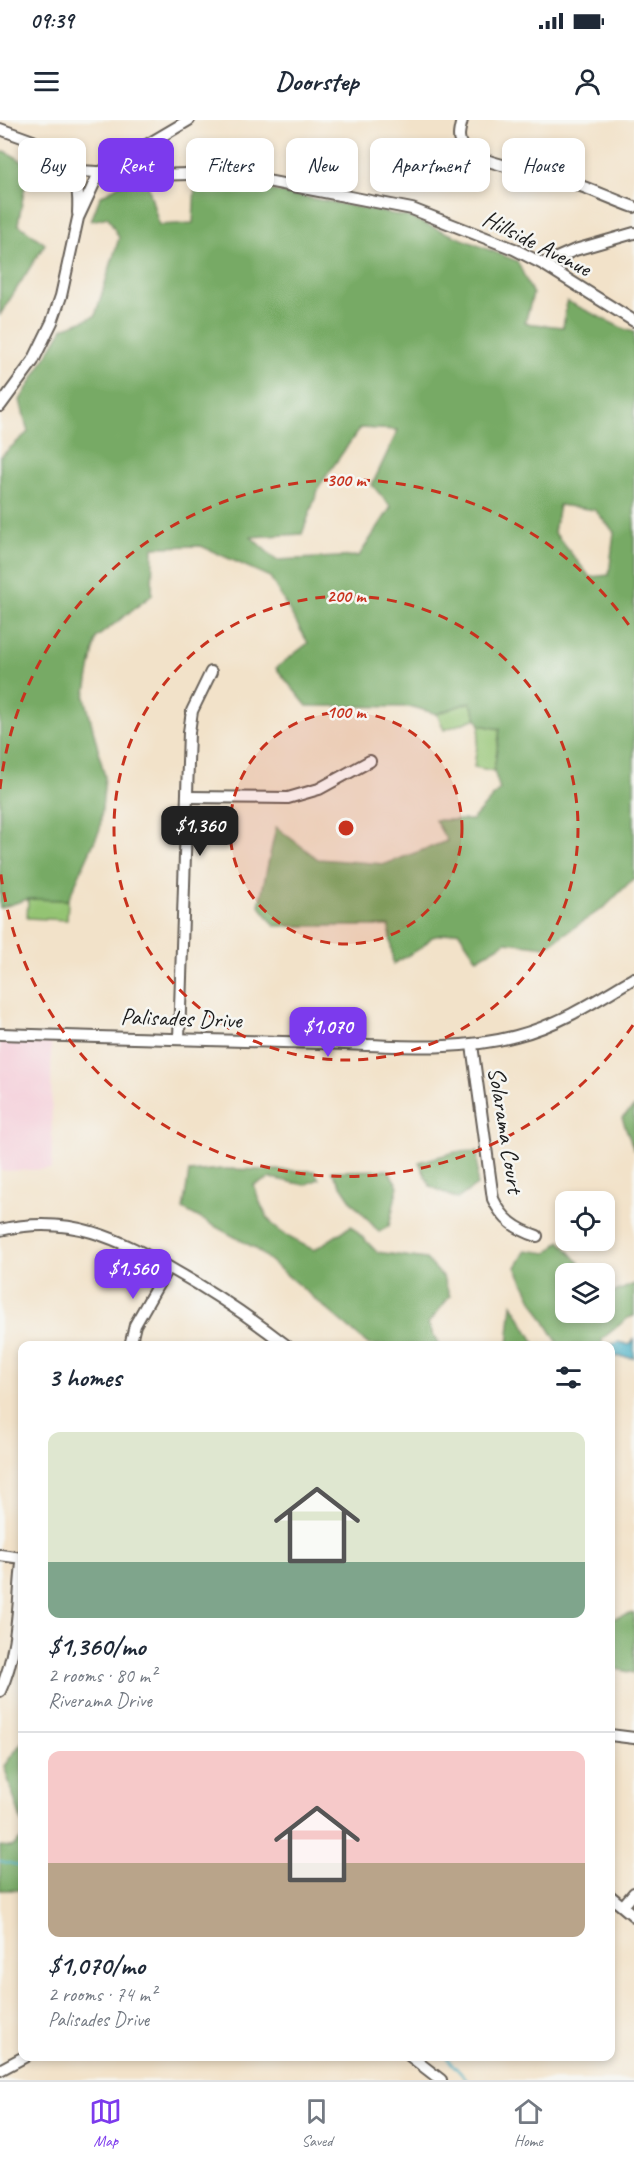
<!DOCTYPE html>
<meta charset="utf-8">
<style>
body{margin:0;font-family:Caveat,sans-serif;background:#f6f6f7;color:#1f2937;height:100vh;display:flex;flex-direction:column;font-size:22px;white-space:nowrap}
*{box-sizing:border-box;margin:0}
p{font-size:20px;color:#747a83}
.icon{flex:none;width:33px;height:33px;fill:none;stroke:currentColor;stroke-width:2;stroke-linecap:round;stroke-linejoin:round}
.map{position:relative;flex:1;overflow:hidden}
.drawer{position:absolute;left:18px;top:1221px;width:597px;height:720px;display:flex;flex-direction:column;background:#fff;border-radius:12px;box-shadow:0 3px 9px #0003}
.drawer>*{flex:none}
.top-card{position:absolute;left:18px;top:18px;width:598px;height:54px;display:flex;gap:12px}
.controls{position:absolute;left:555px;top:1071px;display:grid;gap:12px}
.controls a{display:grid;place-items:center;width:60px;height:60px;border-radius:12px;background:#fff;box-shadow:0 3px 9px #0003;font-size:30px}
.price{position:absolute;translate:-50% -51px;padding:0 14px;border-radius:12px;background:#7c3aed;color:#fff;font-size:20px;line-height:39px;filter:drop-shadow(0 2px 3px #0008)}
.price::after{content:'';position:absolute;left:50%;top:36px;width:18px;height:14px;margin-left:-9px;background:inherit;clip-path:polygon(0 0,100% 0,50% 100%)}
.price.on{background:#222;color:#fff}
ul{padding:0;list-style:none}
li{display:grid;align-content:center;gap:12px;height:318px;padding:0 30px}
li+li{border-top:2px solid #e0e1e3}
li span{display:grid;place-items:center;height:186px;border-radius:12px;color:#555}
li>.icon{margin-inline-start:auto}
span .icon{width:108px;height:108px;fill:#fffc;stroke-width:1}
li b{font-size:26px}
h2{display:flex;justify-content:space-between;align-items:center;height:72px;padding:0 30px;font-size:26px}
.pill{padding:0 21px;border-radius:12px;background:#fff;box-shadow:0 3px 9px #0003;font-size:21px;line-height:54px}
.pill.on{background:#7c3aed;color:#fff}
.status{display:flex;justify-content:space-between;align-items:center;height:42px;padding:0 30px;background:#fff;direction:ltr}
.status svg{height:16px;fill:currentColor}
header{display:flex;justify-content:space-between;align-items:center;height:78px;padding:0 30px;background:#fff;font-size:27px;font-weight:800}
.tab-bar{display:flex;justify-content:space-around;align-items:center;height:84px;border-top:2px solid #e0e1e3;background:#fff;font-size:16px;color:#747a83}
.tab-bar a{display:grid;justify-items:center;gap:3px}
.tab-bar .on{color:#7c3aed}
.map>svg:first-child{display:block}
</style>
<div class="status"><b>09:39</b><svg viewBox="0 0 49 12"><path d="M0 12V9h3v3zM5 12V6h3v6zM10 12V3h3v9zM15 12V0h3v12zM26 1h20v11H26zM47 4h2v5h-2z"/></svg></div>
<header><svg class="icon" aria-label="menu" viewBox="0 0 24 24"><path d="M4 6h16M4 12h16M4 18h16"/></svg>Doorstep<svg class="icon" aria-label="person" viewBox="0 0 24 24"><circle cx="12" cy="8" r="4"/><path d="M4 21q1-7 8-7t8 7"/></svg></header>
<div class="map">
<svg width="634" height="1960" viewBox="0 0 634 1960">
<rect width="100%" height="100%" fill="#f6f6f2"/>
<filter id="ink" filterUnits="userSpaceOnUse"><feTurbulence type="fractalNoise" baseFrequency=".0167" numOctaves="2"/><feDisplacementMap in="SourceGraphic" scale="12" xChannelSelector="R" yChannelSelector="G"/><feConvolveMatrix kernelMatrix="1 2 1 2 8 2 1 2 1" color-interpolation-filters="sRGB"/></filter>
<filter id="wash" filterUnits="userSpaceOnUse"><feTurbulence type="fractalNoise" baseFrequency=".008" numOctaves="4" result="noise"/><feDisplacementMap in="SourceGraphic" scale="24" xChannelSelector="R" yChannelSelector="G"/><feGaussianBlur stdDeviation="1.35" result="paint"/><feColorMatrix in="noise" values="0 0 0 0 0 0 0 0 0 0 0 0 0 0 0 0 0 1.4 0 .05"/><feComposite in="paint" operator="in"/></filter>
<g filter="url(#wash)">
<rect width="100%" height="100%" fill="#f2e2c9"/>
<polygon fill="#f5cfda" points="0,922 51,923 52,1049 0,1051"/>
<g fill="#94c473" stroke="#587048" stroke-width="1.5">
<polygon points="470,582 477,598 444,610 437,594"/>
<polygon points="480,605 500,609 494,651 474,647"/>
<polygon points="28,779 68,780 67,800 27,798"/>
</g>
<g fill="#77aa65" stroke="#4a6340" stroke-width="1.5" fill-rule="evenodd">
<polygon points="5,31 29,45 18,104 45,124 0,195 0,34"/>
<path d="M120,64L148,65L159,105L193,103L195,65L238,64L408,97L517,141L533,174L525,203L563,207L567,181L624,209L634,212V758L606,786L545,827L506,822L477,839L458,811L432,817L421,828L393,844L389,806H275L259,785L276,707L318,739L385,744L447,721L435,700H472L500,669L494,651L500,609L480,605L470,582L437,594L413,587L307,586L276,548L308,523L270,457L201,426L153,427L152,475L96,518L85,577L105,657L100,709L68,780L28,779L0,788V337L28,312L20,280L63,208L95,196L119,118L108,97L91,101L100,77ZM360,308L398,310L372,365L391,387L359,436L276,440L251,417L302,414L320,365ZM559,385L595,390L614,412L609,455L590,457L554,412Z"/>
<polygon points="634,987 634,1030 622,998"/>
<polygon points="478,1031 477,1065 457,1079 430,1066 419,1042 455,1032"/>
<path d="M222,1049L314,1051L319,1059L305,1065L271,1058L254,1065C267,1108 276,1111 314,1130L351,1106L377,1132L426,1139L443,1157L450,1176L428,1204L439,1225H369L255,1128L183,1089L189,1052Z"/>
<polygon points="388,1050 398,1066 389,1106 379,1112 352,1082 331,1051"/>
<polygon points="560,1121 588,1153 566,1154 566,1192 604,1192 605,1176 634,1164 634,1196 628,1198 602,1219 602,1225 559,1225 533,1182 516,1147 526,1130 547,1133"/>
<polygon points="512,1184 536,1225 508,1225"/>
<polygon points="634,1493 634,1553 611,1548 610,1499"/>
<polygon points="22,1622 22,1703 4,1646"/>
<polygon points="22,1718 22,1770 0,1770 0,1726 12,1727"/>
</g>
<polygon fill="#46afc5" stroke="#316670" stroke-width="1.5" points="634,1219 634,1238 611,1236 609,1225 619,1222 630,1225"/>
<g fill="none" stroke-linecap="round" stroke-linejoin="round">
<g stroke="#46afc5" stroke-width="2">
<polyline points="0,1741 22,1746"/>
<polyline points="445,1936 467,1960"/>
</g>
</g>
</g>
<g filter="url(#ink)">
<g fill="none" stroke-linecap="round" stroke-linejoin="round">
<defs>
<g id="minor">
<path d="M462,0C460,9 456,19 463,27C478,44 537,52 560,59C585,66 609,78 634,87"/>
<polyline points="0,9 33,21 68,48 79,51 152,55 226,53 412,89 514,129 543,144 634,201"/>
<path d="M68,48C78,63 79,74 78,93"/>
<polyline points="543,144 575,130 634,113"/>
<polyline points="0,286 33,241 52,202 61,176 78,98 99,53 189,0"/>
<polyline points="187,677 288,678 319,669 370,641"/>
<path d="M0,914C106,917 212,921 318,923C384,925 451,933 516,916C559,905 596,881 634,858"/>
<polyline points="179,919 189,612 192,591 211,552"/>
<path d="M472,925L493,1079C503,1100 516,1109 537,1116"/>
<path d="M0,1110C71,1094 117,1118 177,1152C216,1174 251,1198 287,1226"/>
<polyline points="130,1226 135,1205 168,1147"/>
<polyline points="0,1435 22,1438"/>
<path d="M0,1571C18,1534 18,1483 22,1443"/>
<polyline points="610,1615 634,1618"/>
<polyline points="610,1776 634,1796"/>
<polyline points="623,1786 634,1773"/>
<polyline points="410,1936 441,1960"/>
<polyline points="0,1950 26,1936"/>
</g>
</defs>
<use href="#minor" stroke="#676159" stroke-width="14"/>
<use href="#minor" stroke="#fff" stroke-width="10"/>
</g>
</g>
<circle cx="346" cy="708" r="116" fill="#c8321e" fill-opacity=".12"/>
<g fill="none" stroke="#c8321e" stroke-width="3" stroke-dasharray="10 8">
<circle cx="346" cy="708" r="116"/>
<circle cx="346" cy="708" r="232"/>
<path d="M633 905A348 348 0 0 1 0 747M0 669A348 348 0 0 1 633 511"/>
</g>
<g text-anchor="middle" stroke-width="5" stroke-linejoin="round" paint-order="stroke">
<g font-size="24" fill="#1c1c1c" stroke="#f6f6f2">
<text transform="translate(537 123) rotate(27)" y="8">Hillside Avenue</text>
<text transform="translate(181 898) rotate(2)" y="8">Palisades Drive</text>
<text transform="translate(506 1010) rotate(81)" y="8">Solarama Court</text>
</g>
</g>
<circle cx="346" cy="708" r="9" fill="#c8321e" stroke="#f6f6f2" stroke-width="3"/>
<g font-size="18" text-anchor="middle" font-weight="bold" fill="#c8321e" stroke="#f6f6f2" stroke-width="5" stroke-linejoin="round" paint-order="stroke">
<text x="346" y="366">300 m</text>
<text x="346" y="482">200 m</text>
<text x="346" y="598">100 m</text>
</g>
</svg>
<div class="controls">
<a><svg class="icon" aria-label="locate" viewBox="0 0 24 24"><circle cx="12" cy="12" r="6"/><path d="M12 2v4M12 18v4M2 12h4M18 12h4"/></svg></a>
<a><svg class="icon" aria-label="layers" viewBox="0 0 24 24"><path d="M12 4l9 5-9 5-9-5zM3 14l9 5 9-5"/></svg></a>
</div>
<b class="price on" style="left:200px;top:737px">$1,360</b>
<b class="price" style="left:328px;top:938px">$1,070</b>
<b class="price" style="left:133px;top:1180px">$1,560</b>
<div class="top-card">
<a class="pill">Buy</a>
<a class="pill on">Rent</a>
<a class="pill">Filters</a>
<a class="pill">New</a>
<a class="pill">Apartment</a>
<a class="pill">House</a>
</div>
<section class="drawer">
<h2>3 homes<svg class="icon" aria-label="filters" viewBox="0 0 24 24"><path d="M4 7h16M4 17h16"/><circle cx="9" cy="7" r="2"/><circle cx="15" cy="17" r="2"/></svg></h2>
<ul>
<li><span style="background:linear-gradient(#dfe7d0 70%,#7fa58c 0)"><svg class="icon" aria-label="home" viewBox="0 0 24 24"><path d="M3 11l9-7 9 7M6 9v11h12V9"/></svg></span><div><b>$1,360/mo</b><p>2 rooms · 80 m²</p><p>Riverama Drive</p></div></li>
<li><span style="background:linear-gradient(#f6c9c9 60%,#b9a48a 0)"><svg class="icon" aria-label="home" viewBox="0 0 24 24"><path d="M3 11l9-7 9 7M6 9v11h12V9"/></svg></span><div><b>$1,070/mo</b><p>2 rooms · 74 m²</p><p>Palisades Drive</p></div></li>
</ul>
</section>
</div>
<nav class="tab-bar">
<a class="on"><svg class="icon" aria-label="map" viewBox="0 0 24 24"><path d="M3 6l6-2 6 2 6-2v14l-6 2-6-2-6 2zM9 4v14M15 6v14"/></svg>Map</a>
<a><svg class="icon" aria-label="saved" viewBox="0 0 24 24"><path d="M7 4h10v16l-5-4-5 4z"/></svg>Saved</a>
<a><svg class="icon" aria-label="home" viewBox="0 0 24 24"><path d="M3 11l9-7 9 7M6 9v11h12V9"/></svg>Home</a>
</nav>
